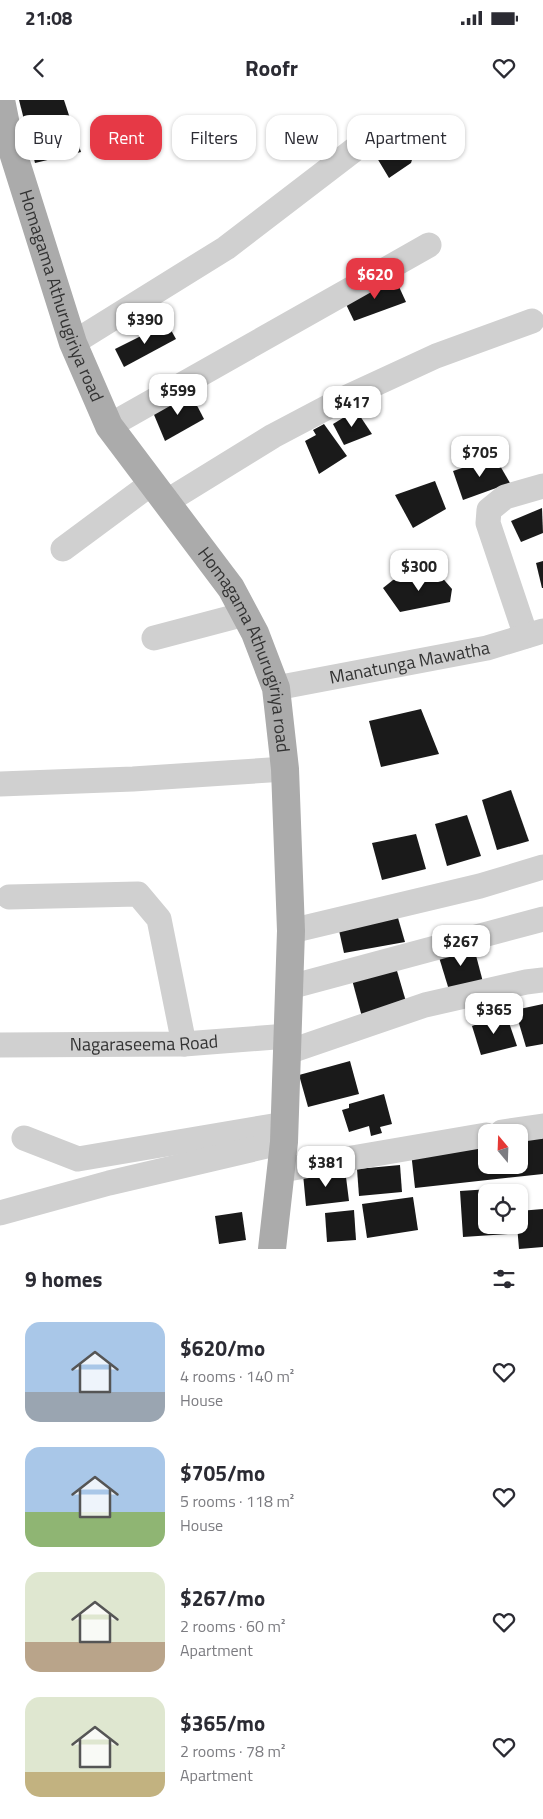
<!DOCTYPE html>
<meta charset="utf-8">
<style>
body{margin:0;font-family:"Titillium Web",sans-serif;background:#f2f2f3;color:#2b2b33;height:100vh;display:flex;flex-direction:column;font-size:19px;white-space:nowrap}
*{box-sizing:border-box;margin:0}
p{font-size:16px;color:#7c7c81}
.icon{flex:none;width:28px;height:28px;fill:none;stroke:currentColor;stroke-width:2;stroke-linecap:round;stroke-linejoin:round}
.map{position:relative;height:1149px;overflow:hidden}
.panel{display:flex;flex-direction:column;background:#fff;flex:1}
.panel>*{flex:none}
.hud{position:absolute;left:15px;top:15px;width:514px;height:45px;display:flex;gap:10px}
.needle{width:32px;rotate:341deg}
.fabs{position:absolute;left:478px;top:1024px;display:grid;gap:10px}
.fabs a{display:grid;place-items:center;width:50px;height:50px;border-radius:10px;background:#fff;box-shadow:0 1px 4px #0004;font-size:25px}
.price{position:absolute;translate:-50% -42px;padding:0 11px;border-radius:10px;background:#fff;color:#222;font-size:16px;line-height:32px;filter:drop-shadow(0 1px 2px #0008)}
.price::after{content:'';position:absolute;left:50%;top:30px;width:15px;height:11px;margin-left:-8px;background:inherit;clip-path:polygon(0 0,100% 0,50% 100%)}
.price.current{background:#e63946;color:#fff}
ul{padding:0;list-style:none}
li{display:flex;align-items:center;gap:15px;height:125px;padding:0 25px}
li span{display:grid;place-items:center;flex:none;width:140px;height:100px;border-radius:15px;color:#555}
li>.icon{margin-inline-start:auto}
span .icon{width:60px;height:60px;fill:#fffc;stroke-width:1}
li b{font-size:21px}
h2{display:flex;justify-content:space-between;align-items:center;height:60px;padding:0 25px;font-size:21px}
.pill{padding:0 18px;border-radius:15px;background:#fff;box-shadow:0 1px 4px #0004;font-size:18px;line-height:45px}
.pill.current{background:#e63946;color:#fff}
.status{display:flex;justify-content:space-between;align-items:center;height:35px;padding:0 25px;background:#fff;direction:ltr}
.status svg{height:14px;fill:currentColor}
header{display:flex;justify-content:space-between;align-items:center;height:65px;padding:0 25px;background:#fff;font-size:22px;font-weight:700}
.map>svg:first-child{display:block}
</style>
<div class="status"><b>21:08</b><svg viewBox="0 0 49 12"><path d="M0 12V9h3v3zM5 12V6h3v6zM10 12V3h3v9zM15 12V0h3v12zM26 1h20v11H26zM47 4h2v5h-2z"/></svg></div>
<header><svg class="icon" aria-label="back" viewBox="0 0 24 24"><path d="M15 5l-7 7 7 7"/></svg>Roofr<svg class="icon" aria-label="heart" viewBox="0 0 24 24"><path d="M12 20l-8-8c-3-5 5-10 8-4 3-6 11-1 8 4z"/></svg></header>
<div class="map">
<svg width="543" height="1149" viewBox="0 0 543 1149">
<rect width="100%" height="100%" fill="#fff"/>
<g fill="#1a1a1a">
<polygon points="19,0 64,0 81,52 35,63"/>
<polygon points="401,22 417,44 411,63 389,78 371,48 380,43 380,33"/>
<polygon points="395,178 406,202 354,221 343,198"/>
<polygon points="167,223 176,239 124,267 115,249"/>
<polygon points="190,292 204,319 165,341 152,310"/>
<polygon points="356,310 372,334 344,345 333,324"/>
<polygon points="324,324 347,356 319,374 305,341 316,335 313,330"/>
<polygon points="495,357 510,383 463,400 453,371"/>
<polygon points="435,381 446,409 413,428 395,395"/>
<polygon points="542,408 543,433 521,442 511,421"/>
<polygon points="543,461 543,488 542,488 536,463"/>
<polygon points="427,471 429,476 439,474 452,489 450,502 400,512 383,488 393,480"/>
<polygon points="421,609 439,654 381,667 369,621"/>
<polygon points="511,690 529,741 497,750 482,700"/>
<polygon points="467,715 481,756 447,766 435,724"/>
<polygon points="416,734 426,769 382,780 372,743"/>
<polygon points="396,811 405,842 344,853 338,826"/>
<polygon points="473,844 483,882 449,890 438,854"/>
<polygon points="395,864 407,905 362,917 351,876"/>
<polygon points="543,904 543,944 526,947 515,910"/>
<polygon points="506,914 517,946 481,955 472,926"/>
<polygon points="350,961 359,994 308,1007 299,975"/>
<polygon points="384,994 392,1024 380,1027 382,1033 371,1036 369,1026 349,1032 342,1010 349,1008 349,1004"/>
<polygon points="543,1036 543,1074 415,1088 411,1052 486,1043 486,1065 519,1065 519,1039"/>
<polygon points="400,1065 402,1092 359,1096 357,1069"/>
<polygon points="345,1069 349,1101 306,1106 303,1074"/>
<polygon points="505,1088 505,1092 486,1092 486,1125 508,1125 508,1134 463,1137 460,1091"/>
<polygon points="413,1097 418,1130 367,1138 362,1104"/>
<polygon points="543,1109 543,1147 519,1149 517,1125 519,1125 519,1111"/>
<polygon points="354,1110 356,1140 327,1142 325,1113"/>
<polygon points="242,1112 246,1140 219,1144 215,1116"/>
</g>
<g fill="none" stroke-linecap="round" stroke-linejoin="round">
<g stroke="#d0d0d0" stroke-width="25">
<polyline points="73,243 226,148 363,43"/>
<polyline points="109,326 429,145"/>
<polyline points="166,402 273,336 345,298 436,256 532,221"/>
<polyline points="63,449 152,383"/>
<polyline points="526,536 488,423 489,410 505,397 543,386"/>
<polyline points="154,538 245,514"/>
<path id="s1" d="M276,588L487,548L543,531"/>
<polyline points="0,684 133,679 285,669"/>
<polyline points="9,797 138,794 159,819 184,944"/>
<polyline points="291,831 480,786 543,767"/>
<polyline points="290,887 543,819"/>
<path id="s2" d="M0,945L184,944L288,936"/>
<polyline points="288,952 425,905 526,882 543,880"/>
<polyline points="502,1032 543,1026"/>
<polyline points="24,1038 78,1059 285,1024"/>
<polyline points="282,1070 486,1035"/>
<polyline points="0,1113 109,1083 284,1042"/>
</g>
<path stroke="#ababab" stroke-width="28" id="s3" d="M1,0L9,40L73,243L109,326L231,488L255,533L276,588L285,669L291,831L284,1042L272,1149"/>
</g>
<g text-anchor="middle" stroke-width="5" stroke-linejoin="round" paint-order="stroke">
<g font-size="18" fill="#333" stroke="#fff">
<text dy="6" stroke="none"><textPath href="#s3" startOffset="205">Homagama Athurugiriya road</textPath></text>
<text dy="6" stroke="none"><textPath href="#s3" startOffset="610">Homagama Athurugiriya road</textPath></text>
<text dy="6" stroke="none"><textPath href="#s1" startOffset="136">Manatunga Mawatha</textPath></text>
<text dy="6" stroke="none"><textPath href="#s2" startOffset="144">Nagaraseema Road</textPath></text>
</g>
</g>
</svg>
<div class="fabs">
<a><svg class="needle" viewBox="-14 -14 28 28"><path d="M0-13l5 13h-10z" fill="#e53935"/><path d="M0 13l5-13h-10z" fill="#7c7c81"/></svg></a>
<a><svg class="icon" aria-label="locate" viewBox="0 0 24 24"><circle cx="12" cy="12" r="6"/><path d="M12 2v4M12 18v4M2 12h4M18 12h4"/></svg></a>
</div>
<b class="price current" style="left:375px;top:200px">$620</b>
<b class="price" style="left:145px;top:245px">$390</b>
<b class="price" style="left:178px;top:316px">$599</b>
<b class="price" style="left:352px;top:328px">$417</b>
<b class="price" style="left:480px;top:378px">$705</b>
<b class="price" style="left:419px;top:492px">$300</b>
<b class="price" style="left:461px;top:867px">$267</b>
<b class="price" style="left:494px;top:935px">$365</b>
<b class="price" style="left:326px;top:1088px">$381</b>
<div class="hud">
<a class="pill">Buy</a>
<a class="pill current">Rent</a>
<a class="pill">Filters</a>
<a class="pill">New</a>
<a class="pill">Apartment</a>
</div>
</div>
<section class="panel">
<h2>9 homes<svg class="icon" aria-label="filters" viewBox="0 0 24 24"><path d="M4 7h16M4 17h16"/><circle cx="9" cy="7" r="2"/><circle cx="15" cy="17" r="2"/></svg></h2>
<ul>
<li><span style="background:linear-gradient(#a9c7e8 70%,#9aa5b1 0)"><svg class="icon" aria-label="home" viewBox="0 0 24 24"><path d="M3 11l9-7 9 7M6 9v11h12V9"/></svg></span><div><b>$620/mo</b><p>4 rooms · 140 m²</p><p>House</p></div><svg class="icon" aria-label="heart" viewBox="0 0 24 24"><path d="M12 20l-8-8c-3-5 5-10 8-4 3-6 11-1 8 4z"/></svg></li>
<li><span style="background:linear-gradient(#a9c7e8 65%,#8fb573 0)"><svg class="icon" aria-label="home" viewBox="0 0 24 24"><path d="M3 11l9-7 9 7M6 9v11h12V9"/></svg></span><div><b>$705/mo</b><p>5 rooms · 118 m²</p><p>House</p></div><svg class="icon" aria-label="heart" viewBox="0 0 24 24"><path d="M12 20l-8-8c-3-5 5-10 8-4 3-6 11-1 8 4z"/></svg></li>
<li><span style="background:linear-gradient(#dfe7d0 70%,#b9a48a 0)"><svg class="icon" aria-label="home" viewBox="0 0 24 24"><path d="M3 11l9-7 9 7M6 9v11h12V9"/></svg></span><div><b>$267/mo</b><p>2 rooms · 60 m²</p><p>Apartment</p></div><svg class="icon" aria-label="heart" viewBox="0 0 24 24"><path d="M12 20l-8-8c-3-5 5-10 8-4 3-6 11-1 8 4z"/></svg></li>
<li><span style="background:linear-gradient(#dfe7d0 75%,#c2b280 0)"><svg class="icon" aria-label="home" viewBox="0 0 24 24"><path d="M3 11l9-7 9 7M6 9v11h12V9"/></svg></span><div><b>$365/mo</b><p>2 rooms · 78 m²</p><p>Apartment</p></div><svg class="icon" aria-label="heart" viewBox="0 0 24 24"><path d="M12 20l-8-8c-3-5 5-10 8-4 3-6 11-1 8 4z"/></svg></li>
</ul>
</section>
